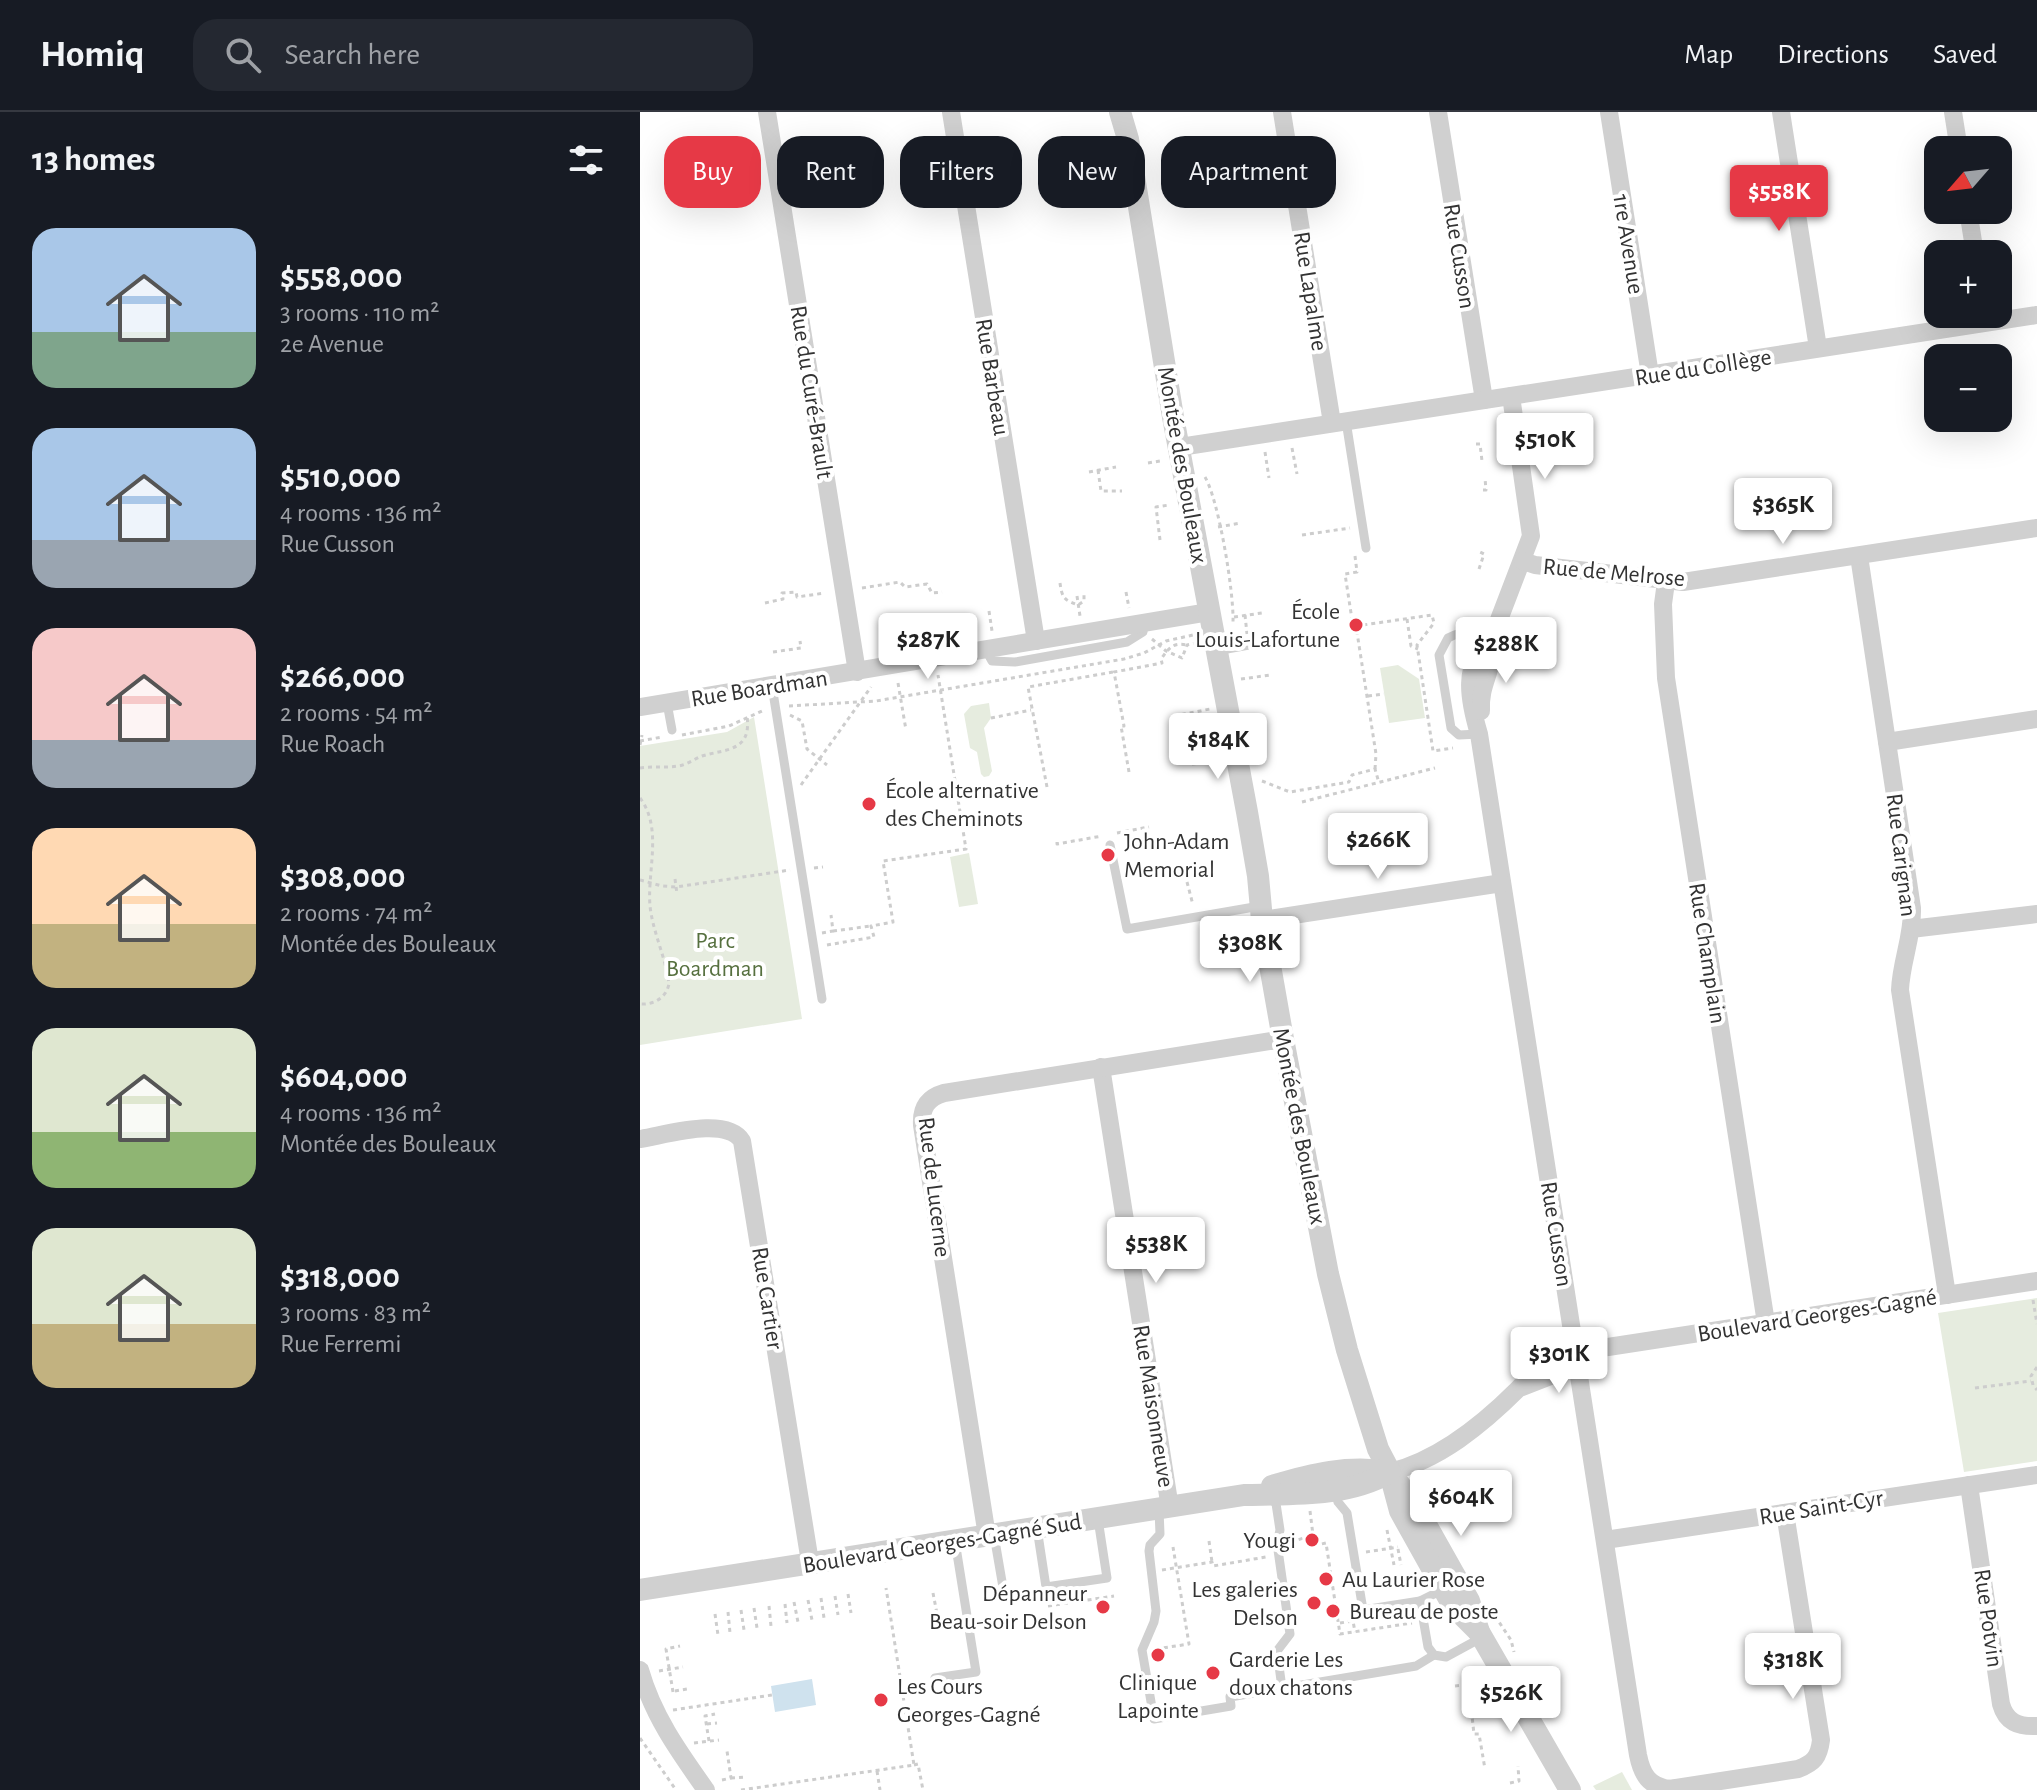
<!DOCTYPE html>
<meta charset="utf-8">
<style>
body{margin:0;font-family:"Alegreya Sans",sans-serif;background:#242831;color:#f1f3f6;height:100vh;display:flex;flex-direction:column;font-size:30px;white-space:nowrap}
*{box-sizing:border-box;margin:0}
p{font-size:26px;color:#9ea1a6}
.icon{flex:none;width:44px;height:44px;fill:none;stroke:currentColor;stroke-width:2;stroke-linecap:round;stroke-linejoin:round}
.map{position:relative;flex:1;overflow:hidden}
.panel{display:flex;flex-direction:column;background:#171b24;width:640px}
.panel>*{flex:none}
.top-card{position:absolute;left:24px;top:24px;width:760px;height:72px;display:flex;gap:16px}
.needle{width:52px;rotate:242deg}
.buttons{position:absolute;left:1284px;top:24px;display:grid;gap:16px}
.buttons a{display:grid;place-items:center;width:88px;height:88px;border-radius:16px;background:#171b24;box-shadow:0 8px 32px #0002;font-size:40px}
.price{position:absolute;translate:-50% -68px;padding:0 18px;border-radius:8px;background:#fff;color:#222;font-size:26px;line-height:52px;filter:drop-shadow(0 2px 4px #0008)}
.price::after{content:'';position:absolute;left:50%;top:48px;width:24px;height:18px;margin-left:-12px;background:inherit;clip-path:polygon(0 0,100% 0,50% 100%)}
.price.selected{background:#e63946;color:#fff}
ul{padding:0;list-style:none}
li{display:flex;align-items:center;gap:24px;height:200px;padding:0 32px}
li span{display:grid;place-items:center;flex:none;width:224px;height:160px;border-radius:24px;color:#555}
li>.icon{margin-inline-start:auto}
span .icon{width:96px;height:96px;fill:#fffc;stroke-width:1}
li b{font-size:34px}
h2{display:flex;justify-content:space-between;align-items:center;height:96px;padding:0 32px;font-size:34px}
.pill{padding:0 28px;border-radius:24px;background:#171b24;box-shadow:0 8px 32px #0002;font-size:28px;line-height:72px}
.pill.selected{background:#e63946;color:#fff}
header{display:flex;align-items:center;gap:48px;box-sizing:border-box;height:112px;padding:0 40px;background:#171b24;border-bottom:2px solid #363941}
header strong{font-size:38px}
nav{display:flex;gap:44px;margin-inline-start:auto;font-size:28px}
.search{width:560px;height:72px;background:#242831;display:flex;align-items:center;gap:20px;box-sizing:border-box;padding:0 28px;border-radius:24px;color:#9ea1a6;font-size:30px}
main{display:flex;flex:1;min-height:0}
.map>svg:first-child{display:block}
</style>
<header>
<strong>Homiq</strong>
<div class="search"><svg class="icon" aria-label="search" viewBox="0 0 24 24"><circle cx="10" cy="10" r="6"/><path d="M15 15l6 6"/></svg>Search here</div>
<nav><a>Map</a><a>Directions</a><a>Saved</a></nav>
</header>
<main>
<section class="panel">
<h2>13 homes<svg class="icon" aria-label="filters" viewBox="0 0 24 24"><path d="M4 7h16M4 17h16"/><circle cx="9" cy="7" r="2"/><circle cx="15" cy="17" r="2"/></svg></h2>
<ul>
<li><span style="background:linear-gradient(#a9c7e8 65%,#7fa58c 0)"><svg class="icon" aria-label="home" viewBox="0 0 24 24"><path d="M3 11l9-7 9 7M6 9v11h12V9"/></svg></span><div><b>$558,000</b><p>3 rooms · 110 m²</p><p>2e Avenue</p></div></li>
<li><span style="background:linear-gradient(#a9c7e8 70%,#9aa5b1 0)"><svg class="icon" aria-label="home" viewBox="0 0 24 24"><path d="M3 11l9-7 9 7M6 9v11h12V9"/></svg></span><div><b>$510,000</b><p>4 rooms · 136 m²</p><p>Rue Cusson</p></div></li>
<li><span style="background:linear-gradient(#f6c9c9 70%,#9aa5b1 0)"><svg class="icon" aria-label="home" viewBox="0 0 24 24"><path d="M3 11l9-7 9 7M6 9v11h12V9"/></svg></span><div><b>$266,000</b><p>2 rooms · 54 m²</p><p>Rue Roach</p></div></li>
<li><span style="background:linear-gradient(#ffd9b3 60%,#c2b280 0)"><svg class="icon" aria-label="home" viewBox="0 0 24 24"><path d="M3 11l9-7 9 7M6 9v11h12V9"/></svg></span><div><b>$308,000</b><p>2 rooms · 74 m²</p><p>Montée des Bouleaux</p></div></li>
<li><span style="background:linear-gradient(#dfe7d0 65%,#8fb573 0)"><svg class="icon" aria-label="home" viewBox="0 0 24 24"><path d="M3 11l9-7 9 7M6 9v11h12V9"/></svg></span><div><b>$604,000</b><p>4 rooms · 136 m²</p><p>Montée des Bouleaux</p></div></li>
<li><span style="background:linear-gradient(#dfe7d0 60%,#c2b280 0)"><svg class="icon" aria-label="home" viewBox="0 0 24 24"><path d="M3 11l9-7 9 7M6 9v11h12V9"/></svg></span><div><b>$318,000</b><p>3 rooms · 83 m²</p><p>Rue Ferremi</p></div></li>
</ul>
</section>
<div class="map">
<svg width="1397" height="1678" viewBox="0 0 1397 1678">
<rect width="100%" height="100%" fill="#fff"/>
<g fill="#e6ecdf">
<polygon points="758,553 779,567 785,606 749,611 740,556"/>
<polygon points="349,591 351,606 344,616 352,659 349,664 344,665 341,662 337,640 330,636 324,602 331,594"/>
<polygon points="114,605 162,907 0,933 0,634 87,620"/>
<polygon points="329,741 338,792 319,795 310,745"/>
<polygon points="1397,1186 1397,1349 1324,1360 1298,1201"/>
<polygon points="982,1660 992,1678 956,1678 953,1674"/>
</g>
<polygon fill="#cfe2ee" points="172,1567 176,1593 135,1600 131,1574"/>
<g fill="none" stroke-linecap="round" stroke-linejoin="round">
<g stroke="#cdcdcd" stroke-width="3" stroke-dasharray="4 4" stroke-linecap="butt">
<polyline points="836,332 840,332 842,349"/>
<polyline points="652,336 657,362"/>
<polyline points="625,340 629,366"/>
<polyline points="508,351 520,349"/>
<polyline points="458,358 461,379 482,379"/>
<polyline points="449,360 476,355"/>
<path d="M565,365C579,389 594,481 593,510"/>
<polyline points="843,378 846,378 845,366"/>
<polyline points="578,415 601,411"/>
<polyline points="662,423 710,416"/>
<polyline points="520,428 516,395 529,393"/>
<polyline points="715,444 717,460 705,462 713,514 716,514"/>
<polyline points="839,457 844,442 840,440"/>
<path d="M420,471C422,486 424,488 438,493L444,489V483"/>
<polyline points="222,476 260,470 265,475 287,472 292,481 302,480"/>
<polyline points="486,480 489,496"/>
<polyline points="437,484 440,504"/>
<polyline points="125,491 143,487 142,481 156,480 157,485 185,481"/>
<polyline points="349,499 352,519"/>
<polyline points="325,503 329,523"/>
<polyline points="605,503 607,522"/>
<polyline points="594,505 622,501"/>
<polyline points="767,507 771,534 778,537"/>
<polyline points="512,527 526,539 542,546 547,533 557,531"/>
<polyline points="265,534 266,514"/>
<polyline points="133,540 161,536 160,529"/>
<polyline points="601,567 631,563"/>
<polyline points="258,571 266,618"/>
<polyline points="728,584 744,582"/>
<polyline points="149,594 236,589 484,547 504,541 526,529 553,523"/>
<polyline points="150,603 162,609 167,637 187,653"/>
<polyline points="534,604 570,597"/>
<polyline points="351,606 391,598"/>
<polyline points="611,611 627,608"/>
<polyline points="42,623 89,614 122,599"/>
<polyline points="0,629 22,625"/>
<polyline points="0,633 2,623"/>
<polyline points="552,652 579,648"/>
<path d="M0,656C13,654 26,656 38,654C47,653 54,647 62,644C85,637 112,640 107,604"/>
<polyline points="735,657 736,642 716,514 792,503 794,511 777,533 793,639 813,636"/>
<path d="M489,660L481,614H484L474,560L522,551L521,547C529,536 533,530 547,533"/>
<polyline points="622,669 650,680 709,670 712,663 735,657 739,671"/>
<polyline points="161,673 231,575"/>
<polyline points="407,675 388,575 473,560"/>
<path d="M0,686C23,716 7,759 10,794C13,821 26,846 29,872C26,886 14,893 0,892"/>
<polyline points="662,690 795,656"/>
<polyline points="477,721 509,715"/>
<polyline points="417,730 417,732 462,724"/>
<polyline points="174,756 183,755"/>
<polyline points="35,767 37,782"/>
<polyline points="0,768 22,774 36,775 150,758"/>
<polyline points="547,770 553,793"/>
<polyline points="193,819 231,814"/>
<polyline points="182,821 193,819 191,803"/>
<polyline points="187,833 234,825 231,814 253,810 243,749 326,737 298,563"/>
<polyline points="1393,1188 1397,1212"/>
<polyline points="1397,1255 1391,1264 1393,1273 1397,1278"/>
<polyline points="1335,1276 1391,1269"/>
<polyline points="786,1376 791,1378 800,1394"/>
<polyline points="670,1399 673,1423 677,1433 686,1431 700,1522 772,1511"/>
<polyline points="747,1418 754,1453"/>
<polyline points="569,1429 572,1450"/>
<polyline points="651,1430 673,1423"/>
<polyline points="758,1437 761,1453"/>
<polyline points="726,1440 758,1435"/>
<polyline points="522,1458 572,1450 573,1454 626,1445"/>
<polyline points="293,1481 299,1512"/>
<polyline points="208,1482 211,1501"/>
<polyline points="195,1484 198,1503"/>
<polyline points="181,1486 184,1506"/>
<polyline points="168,1488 172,1508"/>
<polyline points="154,1490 158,1510"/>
<polyline points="145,1492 147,1511"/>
<polyline points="129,1494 131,1514"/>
<polyline points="408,1494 474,1484"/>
<polyline points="114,1496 117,1516"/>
<polyline points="101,1498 104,1518"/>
<polyline points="88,1500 90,1521"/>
<polyline points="75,1502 78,1523"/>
<polyline points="855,1504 871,1528 874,1540"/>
<polyline points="700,1511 713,1509 715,1520"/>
<polyline points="516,1537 549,1532 533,1435"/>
<polyline points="19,1559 43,1555"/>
<polyline points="815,1574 825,1573 826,1586 830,1586 834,1622 839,1622 845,1657"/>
<polyline points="35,1579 47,1577"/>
<polyline points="33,1580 26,1537 40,1534"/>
<polyline points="33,1598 132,1583"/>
<polyline points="67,1612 77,1611"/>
<polyline points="0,1626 36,1678"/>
<polyline points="69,1629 65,1604 75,1602"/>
<polyline points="54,1631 79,1628"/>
<polyline points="274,1653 278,1652 283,1678"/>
<polyline points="237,1659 240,1678"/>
<polyline points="91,1666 105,1665"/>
<polyline points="82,1668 91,1666 87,1639"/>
<polyline points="870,1671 879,1669 878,1654"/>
<polyline points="101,1678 274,1653 246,1476"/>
</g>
<g stroke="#d0d0d0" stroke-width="9">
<polyline points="706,309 726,436"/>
<polyline points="346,538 352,549 375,550 487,530 503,520 504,512"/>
<polyline points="576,539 609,533"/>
<polyline points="132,574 182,887"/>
<polyline points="27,591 32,618"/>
<path d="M839,622L819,623L811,616L799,543L808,526C825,517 835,519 852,526"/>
<polyline points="470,733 487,817 620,794"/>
<polyline points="695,1379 698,1390 707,1401 723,1498 780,1489 804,1477"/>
<polyline points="635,1385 640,1418 637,1431 650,1522 637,1539 642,1576"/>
<polyline points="519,1398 520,1422 510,1433 509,1439 516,1499 514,1510 502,1538 514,1607 591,1594 590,1585 776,1554 794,1543"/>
<polyline points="397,1416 406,1475 467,1466 458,1407"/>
<polyline points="354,1423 365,1487"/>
<polyline points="780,1489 788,1535 794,1543 806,1545 841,1526"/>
<polyline points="295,1566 336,1560 315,1429"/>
</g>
<g stroke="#d0d0d0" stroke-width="18">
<polyline points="127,0 217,560"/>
<polyline points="311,0 396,529"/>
<polyline points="642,0 692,311"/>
<polyline points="798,0 844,288"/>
<polyline points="969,0 1010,263"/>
<polyline points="1141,0 1178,236"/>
<polyline points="1313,0 1319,38"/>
<polyline points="1328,98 1335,142"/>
<path d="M871,284L891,424L852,526C821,552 829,588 839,622L998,1643C1002,1663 1009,1674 1029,1677L1158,1657C1174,1651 1179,1645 1181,1628L1145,1401"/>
<polyline points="540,335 1397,203"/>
<path d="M1219,444L1272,796C1273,824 1261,850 1260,878L1307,1183"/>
<polyline points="883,449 895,453 1043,470 1397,416"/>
<polyline points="1026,470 1023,492 1026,566 1126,1211"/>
<polyline points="0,595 569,500"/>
<path d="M841,599C839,570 856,557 852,526"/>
<polyline points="1247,630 1397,607"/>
<polyline points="622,808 862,771"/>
<polyline points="1271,817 1397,802"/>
<polyline points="461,955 530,1396"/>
<path d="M0,1027C26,1023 86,1004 102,1029L170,1450"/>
<polyline points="882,1275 923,1259 945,1245"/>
<path d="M750,1360C799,1348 842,1313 878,1277C891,1264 900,1246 918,1240C933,1235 952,1237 968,1235L1397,1169"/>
<path d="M1329,1373L1361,1592C1366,1610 1378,1615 1397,1614"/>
<path d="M347,1424L282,1013C281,996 287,986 304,981L643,927"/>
<polyline points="965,1428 1397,1363"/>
<path d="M0,1558C13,1604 39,1640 66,1678"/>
</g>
<g stroke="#d0d0d0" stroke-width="22">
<polyline points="480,0 488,27 533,305 607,700 618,764 622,808 643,927 688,1162 707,1238 738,1337 750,1360 775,1393 829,1489 839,1520"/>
<polyline points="752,1369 760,1399 813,1494 839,1520 930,1678"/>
<path d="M632,1374C672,1362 708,1353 750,1360"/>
<path d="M0,1478L604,1383C652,1382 708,1385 750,1360"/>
</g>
</g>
<g fill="#e63946" stroke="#fff" stroke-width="3">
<circle cx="716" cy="513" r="8"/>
<circle cx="229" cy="692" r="8"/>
<circle cx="468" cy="743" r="8"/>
<circle cx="672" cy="1428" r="8"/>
<circle cx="686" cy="1467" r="8"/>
<circle cx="674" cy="1491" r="8"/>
<circle cx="463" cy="1495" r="8"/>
<circle cx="693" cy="1499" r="8"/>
<circle cx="518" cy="1543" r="8"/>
<circle cx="573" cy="1561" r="8"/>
<circle cx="241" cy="1588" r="8"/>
</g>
<g text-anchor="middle" stroke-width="8" stroke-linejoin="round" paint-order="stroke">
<g font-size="24" fill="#333" stroke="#fff">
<text transform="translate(989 132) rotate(81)" y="8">1re Avenue</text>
<text transform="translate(820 144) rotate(81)" y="8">Rue Cusson</text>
<text transform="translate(671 179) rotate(81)" y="8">Rue Lapalme</text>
<text transform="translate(1063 255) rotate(-9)" y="8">Rue du Collège</text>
<text transform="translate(353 265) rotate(81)" y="8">Rue Barbeau</text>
<text transform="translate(172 280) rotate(81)" y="8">Rue du Curé-Brault</text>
<text transform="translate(543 353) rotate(80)" y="8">Montée des Bouleaux</text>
<text transform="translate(974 460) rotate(5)" y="8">Rue de Melrose</text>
<text transform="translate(119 576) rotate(-9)" y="8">Rue Boardman</text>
<text transform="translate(1262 743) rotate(83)" y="8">Rue Carignan</text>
<text transform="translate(1068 841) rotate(81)" y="8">Rue Champlain</text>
<text transform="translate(660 1014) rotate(79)" y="8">Montée des Bouleaux</text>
<text transform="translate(295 1075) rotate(83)" y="8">Rue de Lucerne</text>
<text transform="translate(917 1122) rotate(81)" y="8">Rue Cusson</text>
<text transform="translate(128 1186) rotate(81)" y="8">Rue Cartier</text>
<text transform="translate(1177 1203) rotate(-9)" y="8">Boulevard Georges-Gagné</text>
<text transform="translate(514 1294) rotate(81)" y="8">Rue Maisonneuve</text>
<text transform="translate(1181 1395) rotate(-9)" y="8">Rue Saint-Cyr</text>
<text transform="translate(302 1431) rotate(-9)" y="8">Boulevard Georges-Gagné Sud</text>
<text transform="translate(1349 1506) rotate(82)" y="8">Rue Potvin</text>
</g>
<g font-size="24" fill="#333" stroke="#fff" text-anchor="start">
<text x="700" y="507" text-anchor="end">École<tspan x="700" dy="28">Louis-Lafortune</tspan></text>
<text x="245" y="686">École alternative<tspan x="245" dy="28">des Cheminots</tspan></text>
<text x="484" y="737">John-Adam<tspan x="484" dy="28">Memorial</tspan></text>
<text x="656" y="1436" text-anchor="end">Yougi</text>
<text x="702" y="1475">Au Laurier Rose</text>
<text x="658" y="1485" text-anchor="end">Les galeries<tspan x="658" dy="28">Delson</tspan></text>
<text x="447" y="1489" text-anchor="end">Dépanneur<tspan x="447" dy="28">Beau-soir Delson</tspan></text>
<text x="709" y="1507">Bureau de poste</text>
<text x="589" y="1555">Garderie Les<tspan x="589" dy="28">doux chatons</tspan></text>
<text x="518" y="1578" text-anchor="middle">Clinique<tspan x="518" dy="28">Lapointe</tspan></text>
<text x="257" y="1582">Les Cours<tspan x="257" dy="28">Georges-Gagné</tspan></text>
</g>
<g font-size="24" fill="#56703f" stroke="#fff">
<text x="75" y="836">Parc<tspan x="75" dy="28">Boardman</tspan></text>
</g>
</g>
</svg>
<div class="buttons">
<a><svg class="needle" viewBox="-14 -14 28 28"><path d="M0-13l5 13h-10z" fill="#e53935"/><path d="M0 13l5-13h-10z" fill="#9ea1a6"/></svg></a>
<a>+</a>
<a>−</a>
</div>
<b class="price selected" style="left:1139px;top:121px">$558K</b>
<b class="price" style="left:905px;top:369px">$510K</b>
<b class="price" style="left:1143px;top:434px">$365K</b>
<b class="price" style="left:288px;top:569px">$287K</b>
<b class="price" style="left:866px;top:573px">$288K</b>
<b class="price" style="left:578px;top:669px">$184K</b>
<b class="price" style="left:738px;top:769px">$266K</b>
<b class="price" style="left:610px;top:872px">$308K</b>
<b class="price" style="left:516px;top:1173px">$538K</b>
<b class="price" style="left:919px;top:1283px">$301K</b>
<b class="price" style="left:821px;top:1426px">$604K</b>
<b class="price" style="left:1153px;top:1589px">$318K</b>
<b class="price" style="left:871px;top:1622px">$526K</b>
<div class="top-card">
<a class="pill selected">Buy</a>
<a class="pill">Rent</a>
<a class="pill">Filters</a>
<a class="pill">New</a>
<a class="pill">Apartment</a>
</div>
</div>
</main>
